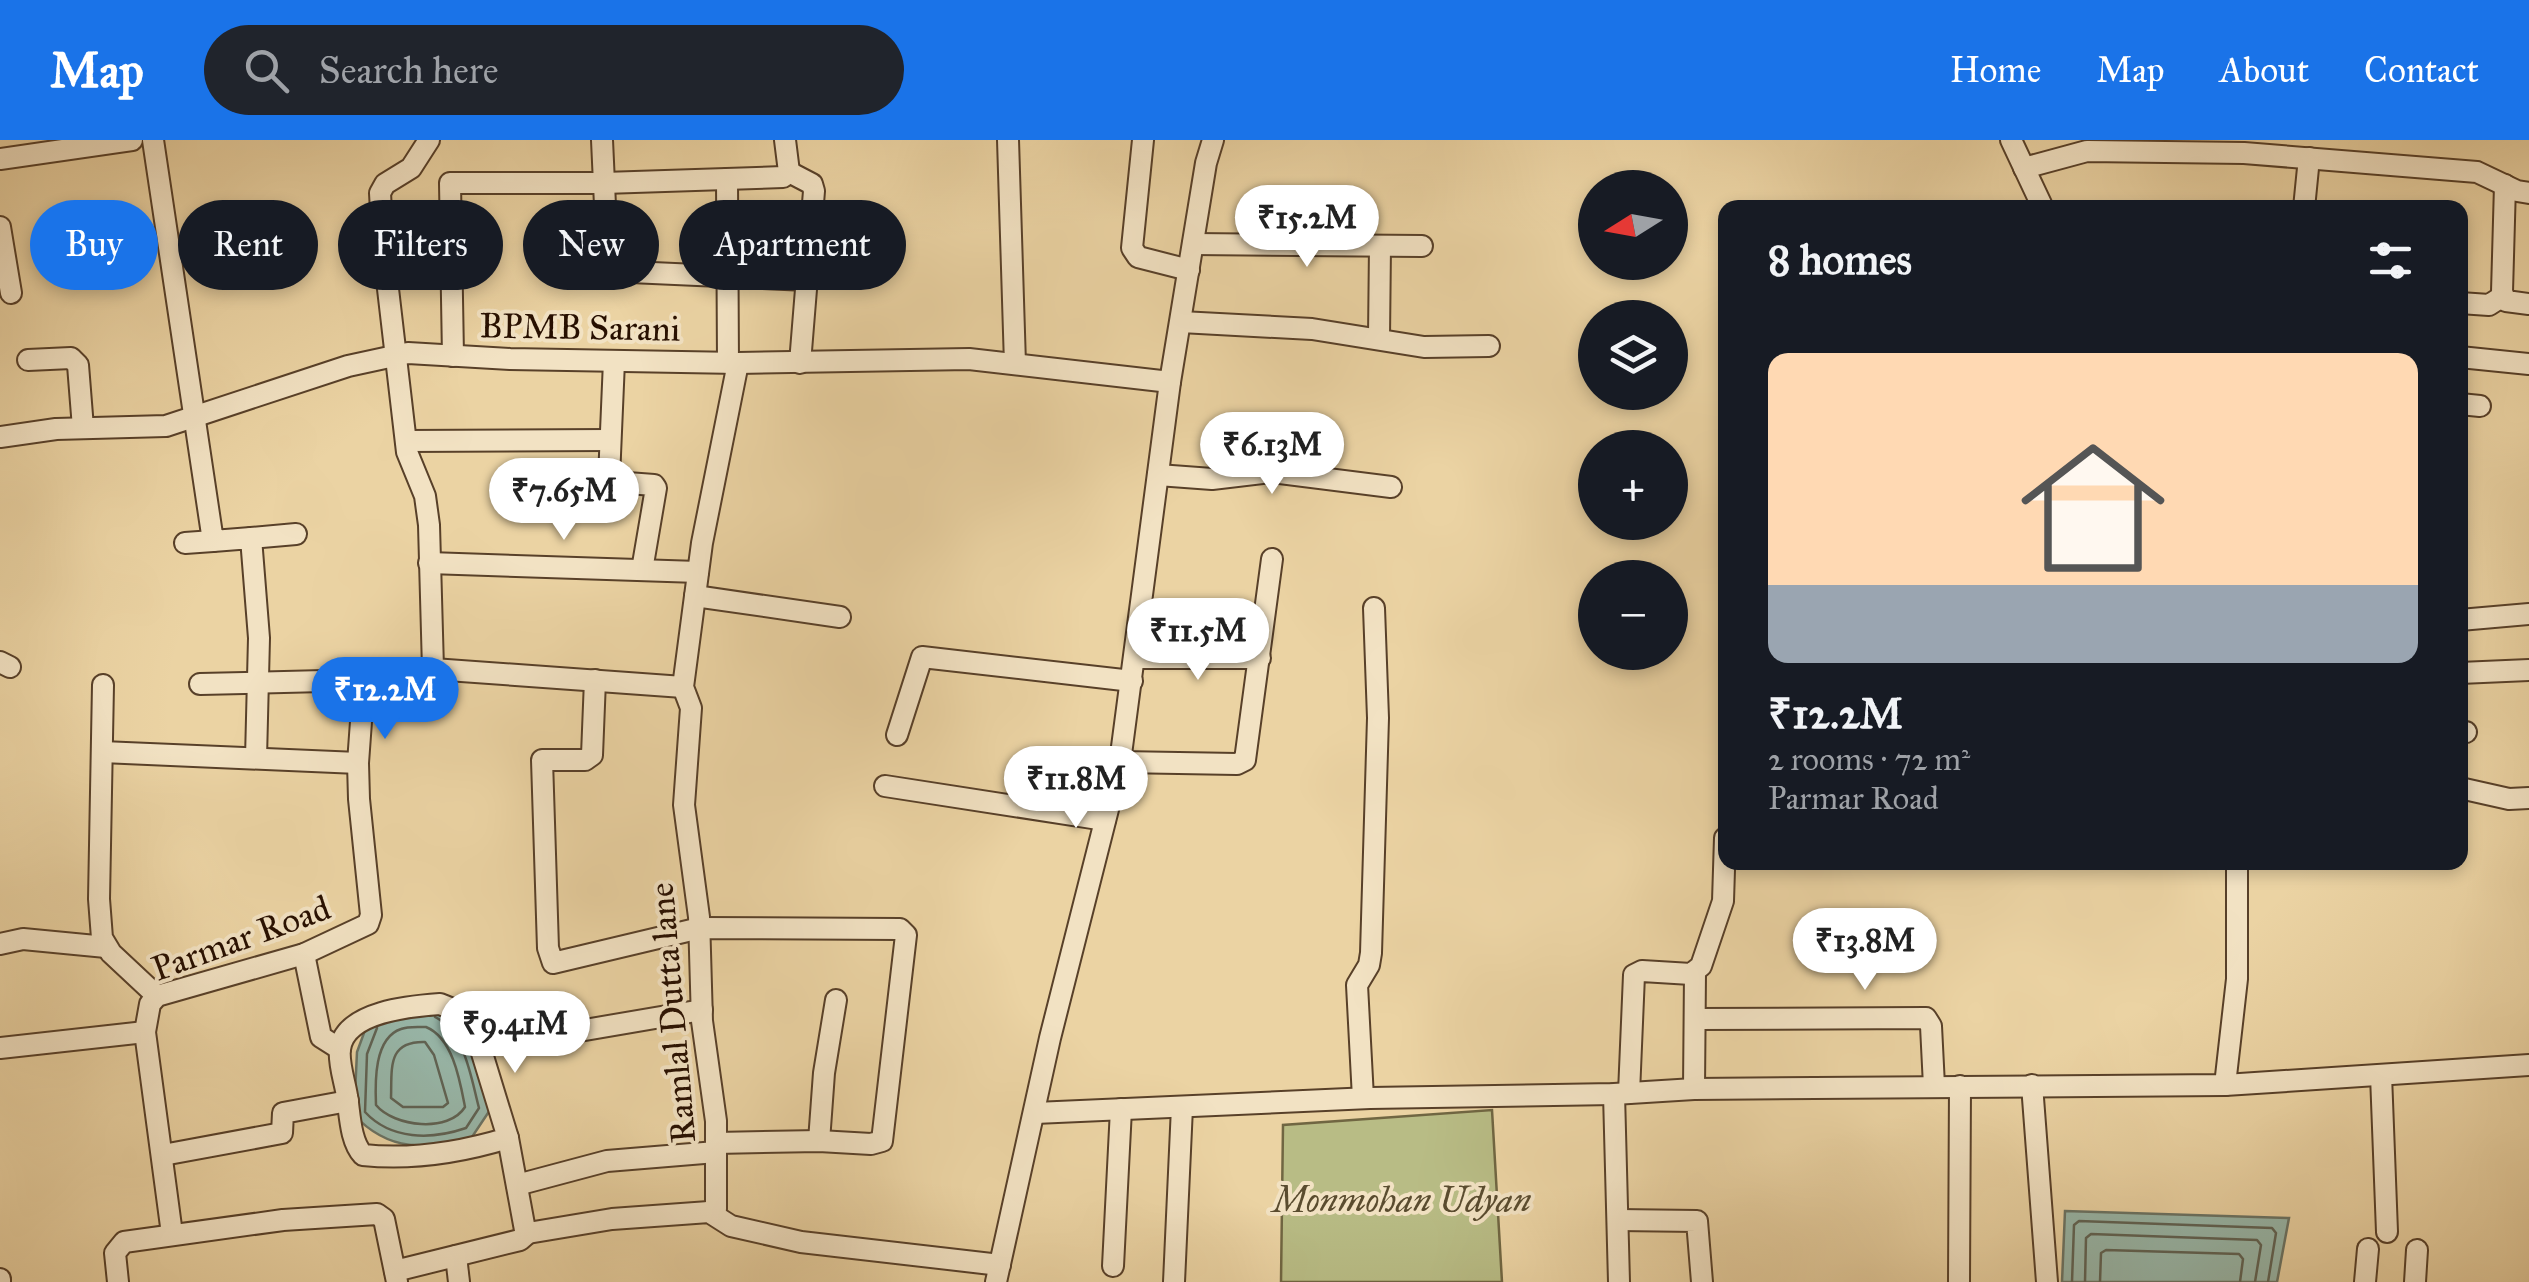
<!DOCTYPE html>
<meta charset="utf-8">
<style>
body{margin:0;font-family:"IM FELL Great Primer",serif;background:#20242c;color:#f1f3f6;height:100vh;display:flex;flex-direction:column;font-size:38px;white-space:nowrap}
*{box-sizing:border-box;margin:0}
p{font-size:32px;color:#9ea1a6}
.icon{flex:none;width:55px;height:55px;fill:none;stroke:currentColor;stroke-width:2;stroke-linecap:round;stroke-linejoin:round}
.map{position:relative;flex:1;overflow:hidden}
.details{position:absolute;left:1718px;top:60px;width:750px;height:670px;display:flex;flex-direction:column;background:#171b24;border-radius:20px;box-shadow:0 5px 15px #0003}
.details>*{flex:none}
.top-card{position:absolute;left:30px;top:60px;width:950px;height:90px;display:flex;gap:20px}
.needle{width:65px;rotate:259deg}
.fabs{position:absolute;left:1578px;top:30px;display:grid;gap:20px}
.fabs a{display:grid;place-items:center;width:110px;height:110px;border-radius:50%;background:#171b24;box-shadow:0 5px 15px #0003;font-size:50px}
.price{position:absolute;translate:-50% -85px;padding:0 22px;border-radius:35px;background:#fff;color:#222;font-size:32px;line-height:65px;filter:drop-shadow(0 2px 5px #0008)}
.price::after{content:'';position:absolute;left:50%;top:60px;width:30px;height:22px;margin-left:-15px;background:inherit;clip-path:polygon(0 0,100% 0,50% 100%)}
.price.selected{background:#1a73e8;color:#fff}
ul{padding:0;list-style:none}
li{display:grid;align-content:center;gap:20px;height:530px;padding:0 50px}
li span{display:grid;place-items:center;height:310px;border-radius:20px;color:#555}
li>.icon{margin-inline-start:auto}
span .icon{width:180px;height:180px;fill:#fffc;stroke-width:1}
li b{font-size:42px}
h2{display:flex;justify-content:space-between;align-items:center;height:120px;padding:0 50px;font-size:42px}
.pill{padding:0 35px;border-radius:45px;background:#171b24;box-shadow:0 5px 15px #0003;font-size:35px;line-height:90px}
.pill.selected{background:#1a73e8;color:#fff}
header{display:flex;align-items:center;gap:60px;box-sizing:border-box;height:140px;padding:0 50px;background:#1a73e8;color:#fff}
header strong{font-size:48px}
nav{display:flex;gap:55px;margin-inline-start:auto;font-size:35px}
.search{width:700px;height:90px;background:#20242c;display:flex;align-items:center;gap:25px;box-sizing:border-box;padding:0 35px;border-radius:55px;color:#9ea1a6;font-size:38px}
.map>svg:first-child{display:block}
</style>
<header>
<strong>Map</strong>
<div class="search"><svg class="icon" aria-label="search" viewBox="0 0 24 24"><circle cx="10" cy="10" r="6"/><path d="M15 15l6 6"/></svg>Search here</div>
<nav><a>Home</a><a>Map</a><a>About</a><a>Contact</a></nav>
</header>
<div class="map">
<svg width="2529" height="1142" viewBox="0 0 2529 1142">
<rect width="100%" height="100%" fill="#ebd3a3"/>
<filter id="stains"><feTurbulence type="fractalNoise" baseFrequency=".002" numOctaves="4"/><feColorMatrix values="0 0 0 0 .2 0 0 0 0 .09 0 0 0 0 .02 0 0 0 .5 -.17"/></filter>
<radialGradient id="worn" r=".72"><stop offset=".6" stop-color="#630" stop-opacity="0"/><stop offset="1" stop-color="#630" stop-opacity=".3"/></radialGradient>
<polygon fill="#b8bc85" stroke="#706642" stroke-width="2.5" points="1492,970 1502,1142 1281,1142 1283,985"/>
<g fill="#98b7a9" stroke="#6b7465" stroke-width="2.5">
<path d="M395,866L450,873L468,897L490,970L472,997C426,1010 389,1012 354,975L357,912L368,882Z"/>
<polygon points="2065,1071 2289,1078 2277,1142 2062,1142"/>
</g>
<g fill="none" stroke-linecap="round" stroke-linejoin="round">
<g stroke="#606354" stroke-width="2.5">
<path d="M426,887C453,898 460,941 465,967C449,993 394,987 376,965C375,942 374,898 401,889C408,886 418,887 426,887Z"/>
<path d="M377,888L367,914L365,972C391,1000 431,1000 466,988L479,968C471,938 465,892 435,877"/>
<path d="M425,902L434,915L448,963L443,967H403L391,958C392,928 387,901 425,902Z"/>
<polyline points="2072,1142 2074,1085 2079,1081 2272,1088 2276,1093 2268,1142"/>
<polyline points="2085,1142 2086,1098 2091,1094 2257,1100 2261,1105 2255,1142"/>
<polyline points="2100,1142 2101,1113 2106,1110 2239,1114 2243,1119 2240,1142"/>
</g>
<defs>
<g id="minor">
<polyline points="153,0 213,401 251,398 259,498 256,618"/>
<polyline points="602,0 608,131 807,140"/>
<polyline points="1008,0 1015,224"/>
<polyline points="1143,0 1132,108 1138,117 1189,130"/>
<polyline points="2011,0 2043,68"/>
<polyline points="0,19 132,0"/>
<polyline points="2024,28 2087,11 2244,13 2477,32 2517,51 2529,53"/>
<polyline points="789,32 812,44 814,51 800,223"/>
<polyline points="727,39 728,223"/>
<polyline points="2505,45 2502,152 2506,161 2529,164"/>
<polyline points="2304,68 2309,18"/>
<polyline points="0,87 11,153"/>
<polyline points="1193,104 1422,106"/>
<polyline points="2460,163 2489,165 2503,156"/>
<polyline points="1181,182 1312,189 1424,207 1489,206"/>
<polyline points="1379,198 1380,106"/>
<polyline points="453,216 450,43 604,43 783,37 789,32 785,0"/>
<polyline points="2460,217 2529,224"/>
<polyline points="28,220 71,218 78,225 83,288"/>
<polyline points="614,221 609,338 614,342 654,345 656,348 642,430"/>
<polyline points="2460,264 2480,266"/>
<polyline points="0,297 56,289 166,286 348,226 408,213 510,219 738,223 969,219 1170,242 1206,23 1213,0"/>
<polyline points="406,301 610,300"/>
<polyline points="1158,335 1212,339 1272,332 1391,347"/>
<polyline points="251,398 296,394"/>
<polyline points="185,403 213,401"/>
<polyline points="429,423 698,432"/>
<polyline points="695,456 840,477"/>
<polyline points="2460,480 2529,474"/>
<polyline points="1135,518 1260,518"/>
<polyline points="0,522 10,527"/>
<polyline points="433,529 683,547"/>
<polyline points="2460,533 2529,530"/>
<polyline points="595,540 592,615 585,620 542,620 548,808 553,823 700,788 900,789 906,795 882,1001 871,1004 819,1001 716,1003"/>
<polyline points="200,544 364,540"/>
<polyline points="103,545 99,759 102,798 111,813 157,856"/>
<polyline points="2460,591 2466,592"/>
<polyline points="897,595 922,517 1132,541"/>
<polyline points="102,612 358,623"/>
<polyline points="1120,622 1237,624 1245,620 1272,419"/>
<polyline points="885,646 1105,680"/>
<polyline points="2460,648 2509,659 2529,658"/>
<polyline points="0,804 23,799 106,807"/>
<polyline points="304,814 321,897 340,909"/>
<path d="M440,864L465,874L474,887L508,998C462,1012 410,1020 363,1015C350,1001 350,974 347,956C345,942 338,923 340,909C345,871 412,866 440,864Z"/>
<polyline points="1695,879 1926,878 1931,886 1934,946"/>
<polyline points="550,896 702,870"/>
<polyline points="0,908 145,892"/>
<polyline points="2381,935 2387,1092"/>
<polyline points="2032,945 2047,1142"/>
<polyline points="2225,945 2237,839 2237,722"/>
<polyline points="1694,949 1695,833"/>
<polyline points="1629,953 1634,835 1642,831 1691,834 1701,826 1723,761 1725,698"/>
<polyline points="1614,954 1619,1142"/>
<polyline points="1363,958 1357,845 1369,825 1371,813 1378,578 1374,468"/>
<polyline points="1035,973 1370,958 1614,954 1694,949 2225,945 2529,925"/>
<polyline points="508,998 525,1090 528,1093 612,1079 709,1072 731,1086 801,1102 1000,1125"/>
<polyline points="819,1001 824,933 836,860"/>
<polyline points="163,1015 282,993 283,973 348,961"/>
<polyline points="517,1045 607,1021 716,1012"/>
<polyline points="709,1072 716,1069 716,981 702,881 699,777 684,665 691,568 683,547 702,403 738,223"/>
<polyline points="1618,1080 1697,1081 1702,1142"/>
<polyline points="172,1094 145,892 150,864 157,856 304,814 368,784 371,775 359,659 358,623 364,540 372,534 433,529 429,385 425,356 407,312 383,106 380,53 385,44 411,28 429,0"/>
<polyline points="456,1116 459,1142"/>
<polyline points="1113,1126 1121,969"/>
<polyline points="395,1131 520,1100 528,1093"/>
<polyline points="0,1139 0,1142"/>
<polyline points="118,1142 115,1113 124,1102 283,1080 377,1074 384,1079 397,1142"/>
<polyline points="996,1142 1050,898 1120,622 1170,242"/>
<polyline points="1174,1142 1182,967"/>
<polyline points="1959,1142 1960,946"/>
<polyline points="2365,1142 2368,1109"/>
<polyline points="2415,1142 2417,1110"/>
</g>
</defs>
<use href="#minor" stroke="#584029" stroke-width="24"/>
<use href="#minor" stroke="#f2e2c3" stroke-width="20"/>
</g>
<g text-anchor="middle" stroke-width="8" stroke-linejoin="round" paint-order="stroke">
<g font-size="35" fill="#270f00" stroke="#f2e2c3">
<text transform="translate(580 187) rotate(1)" y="12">BPMB Sarani</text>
<text transform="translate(241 798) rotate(-20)" y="12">Parmar Road</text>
<text transform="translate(672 873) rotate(-95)" y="12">Ramlal Dutta lane</text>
</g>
<g font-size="35" font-style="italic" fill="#5a4c2f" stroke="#f2e2c3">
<text x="1402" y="1072">Monmohan Udyan</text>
</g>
</g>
<rect width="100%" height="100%" filter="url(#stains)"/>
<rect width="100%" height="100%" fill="url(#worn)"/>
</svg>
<div class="fabs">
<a><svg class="needle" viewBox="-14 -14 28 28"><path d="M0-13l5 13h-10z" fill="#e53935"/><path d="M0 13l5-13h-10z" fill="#9ea1a6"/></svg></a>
<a><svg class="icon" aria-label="layers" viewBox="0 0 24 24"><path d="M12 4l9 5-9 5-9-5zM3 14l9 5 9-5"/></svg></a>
<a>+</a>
<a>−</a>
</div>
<b class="price" style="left:1307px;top:130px">₹15.2M</b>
<b class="price" style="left:1272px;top:357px">₹6.13M</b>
<b class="price" style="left:564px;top:403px">₹7.65M</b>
<b class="price" style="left:1198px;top:543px">₹11.5M</b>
<b class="price selected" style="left:385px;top:602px">₹12.2M</b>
<b class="price" style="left:1076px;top:691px">₹11.8M</b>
<b class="price" style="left:1865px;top:853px">₹13.8M</b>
<b class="price" style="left:515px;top:936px">₹9.41M</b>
<div class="top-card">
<a class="pill selected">Buy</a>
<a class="pill">Rent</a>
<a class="pill">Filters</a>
<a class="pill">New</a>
<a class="pill">Apartment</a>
</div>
<section class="details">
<h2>8 homes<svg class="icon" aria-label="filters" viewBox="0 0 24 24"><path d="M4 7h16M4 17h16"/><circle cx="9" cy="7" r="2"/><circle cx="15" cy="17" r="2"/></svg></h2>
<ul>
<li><span style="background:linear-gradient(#ffd9b3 75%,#9aa5b1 0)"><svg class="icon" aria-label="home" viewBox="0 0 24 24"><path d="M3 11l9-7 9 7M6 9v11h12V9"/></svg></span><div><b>₹12.2M</b><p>2 rooms · 72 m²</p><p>Parmar Road</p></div></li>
</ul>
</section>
</div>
